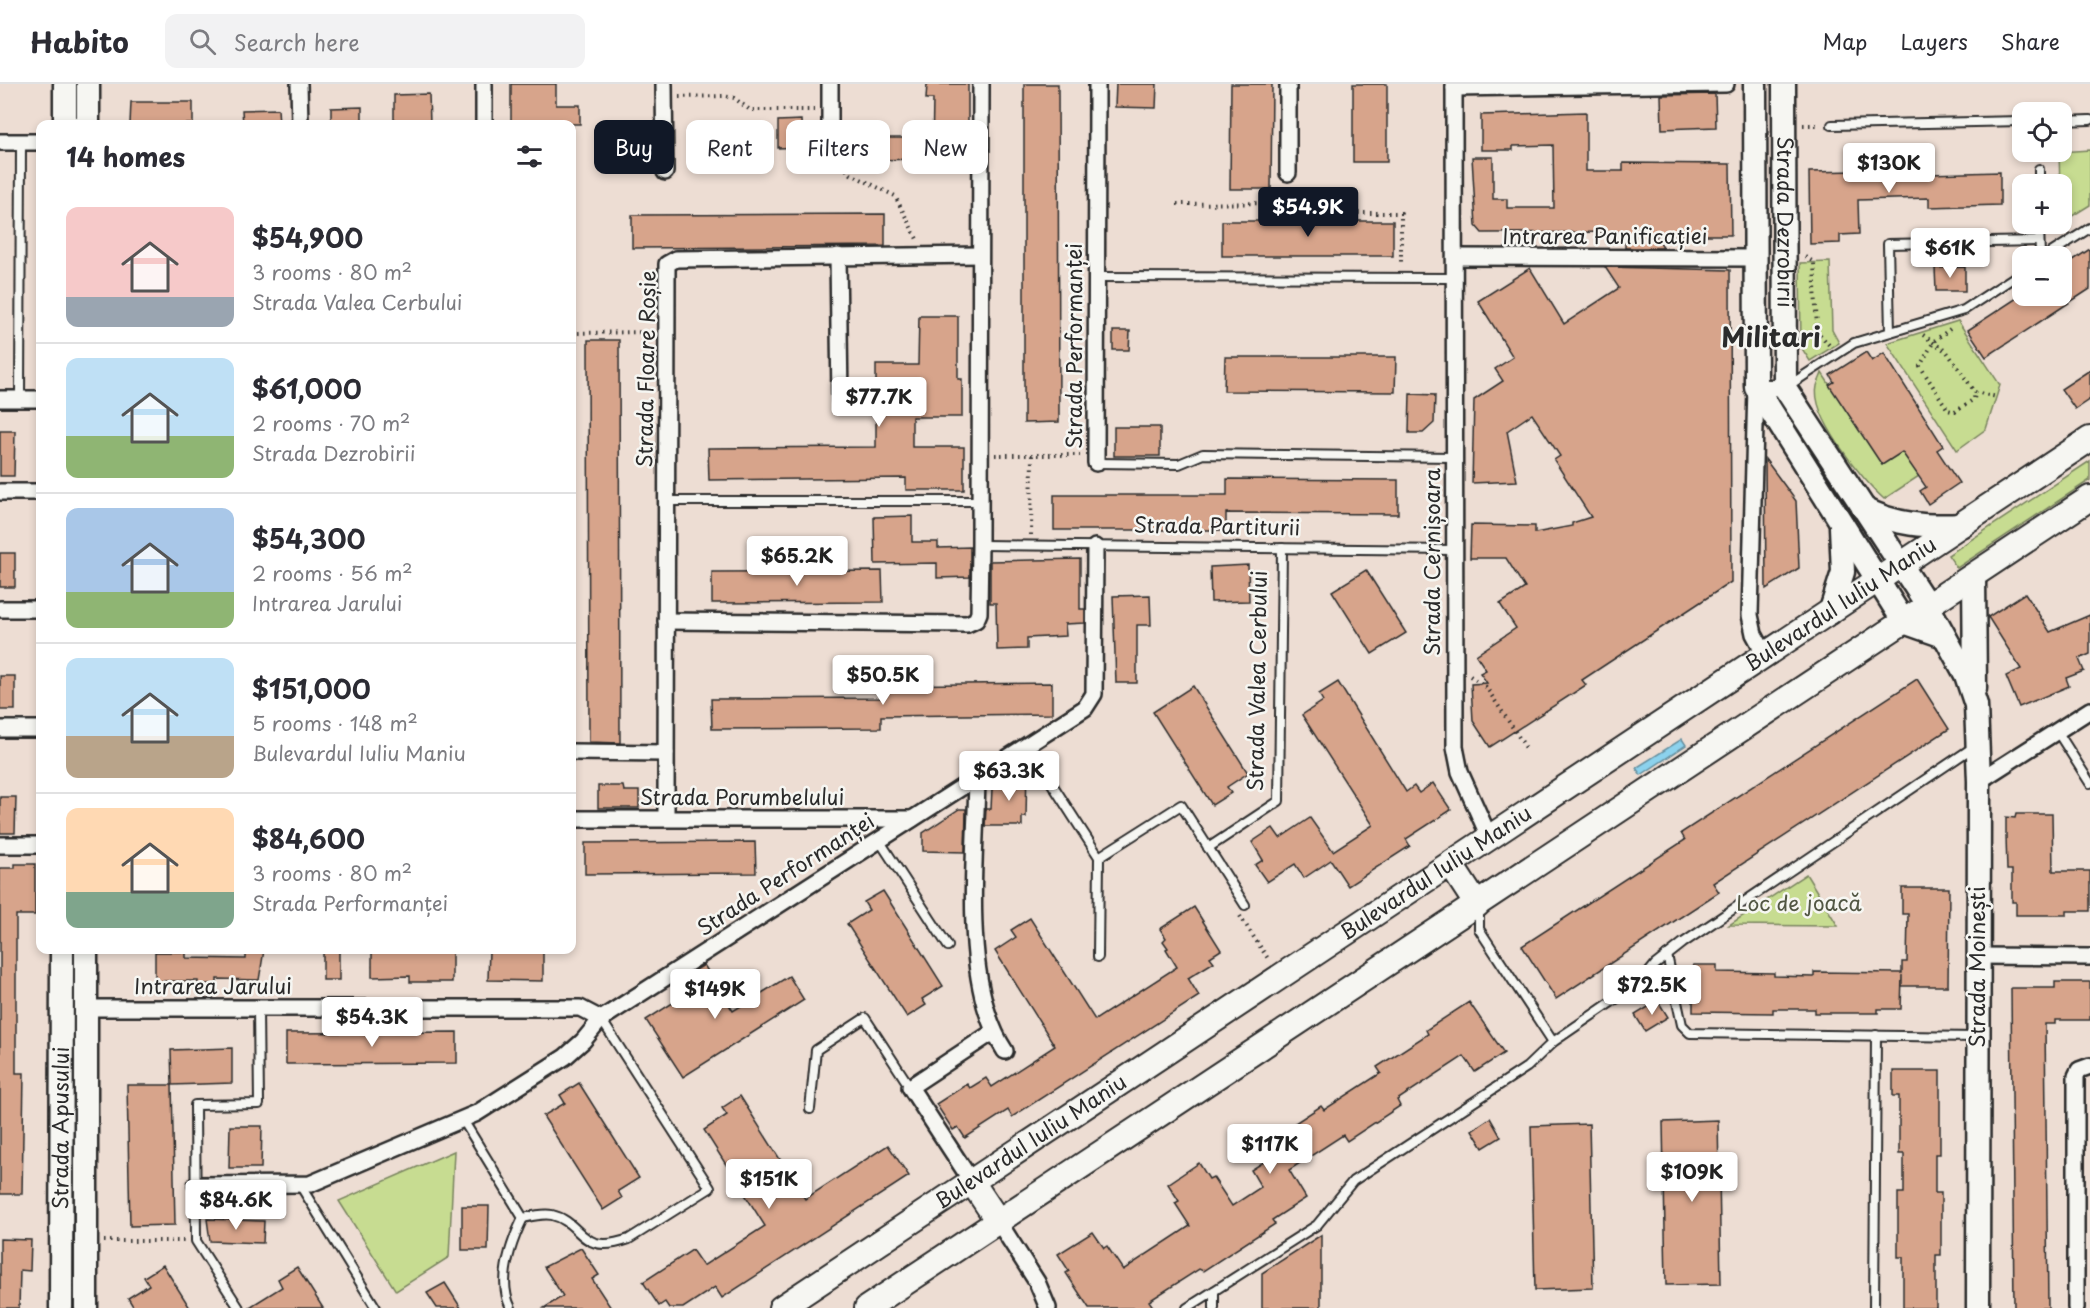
<!DOCTYPE html>
<meta charset="utf-8">
<style>
body{margin:0;font-family:"Playpen Sans",sans-serif;background:#f2f2f3;color:#2b2b33;height:100vh;display:flex;flex-direction:column;font-size:22px;white-space:nowrap}
*{box-sizing:border-box;margin:0}
p{font-size:20px;color:#7c7c81}
.icon{flex:none;width:33px;height:33px;fill:none;stroke:currentColor;stroke-width:2;stroke-linecap:round;stroke-linejoin:round}
.map{position:relative;flex:1;overflow:hidden}
.side{position:absolute;left:36px;top:36px;width:540px;height:834px;display:flex;flex-direction:column;background:#fff;border-radius:12px;box-shadow:0 3px 9px #0003}
.side>*{flex:none}
.hud{position:absolute;left:594px;top:36px;width:570px;height:54px;display:flex;gap:12px}
.tools{position:absolute;left:2012px;top:18px;display:grid;gap:12px}
.tools a{display:grid;place-items:center;width:60px;height:60px;border-radius:12px;background:#fff;box-shadow:0 3px 9px #0003;font-size:30px}
.price{position:absolute;translate:-50% -51px;padding:0 14px;border-radius:6px;background:#fff;color:#222;font-size:20px;line-height:39px;filter:drop-shadow(0 2px 3px #0008)}
.price::after{content:'';position:absolute;left:50%;top:36px;width:18px;height:14px;margin-left:-9px;background:inherit;clip-path:polygon(0 0,100% 0,50% 100%)}
.price.on{background:#111827;color:#fff}
ul{padding:0;list-style:none}
li{display:flex;align-items:center;gap:18px;height:150px;padding:0 30px}
li+li{border-top:2px solid #e1e1e2}
li span{display:grid;place-items:center;flex:none;width:168px;height:120px;border-radius:12px;color:#555}
li>.icon{margin-inline-start:auto}
span .icon{width:72px;height:72px;fill:#fffc;stroke-width:1}
li b{font-size:26px}
h2{display:flex;justify-content:space-between;align-items:center;height:72px;padding:0 30px;font-size:26px}
.tag{padding:0 21px;border-radius:12px;background:#fff;box-shadow:0 3px 9px #0003;font-size:21px;line-height:54px}
.tag.on{background:#111827;color:#fff}
header{display:flex;align-items:center;gap:36px;box-sizing:border-box;height:84px;padding:0 30px;background:#fff;border-bottom:2px solid #e1e1e2}
header strong{font-size:28px}
nav{display:flex;gap:33px;margin-inline-start:auto;font-size:21px}
.search{width:420px;height:54px;background:#f2f2f3;display:flex;align-items:center;gap:15px;box-sizing:border-box;padding:0 21px;border-radius:12px;color:#7c7c81;font-size:22px}
.map>svg:first-child{display:block}
</style>
<header>
<strong>Habito</strong>
<div class="search"><svg class="icon" aria-label="search" viewBox="0 0 24 24"><circle cx="10" cy="10" r="6"/><path d="M15 15l6 6"/></svg>Search here</div>
<nav><a>Map</a><a>Layers</a><a>Share</a></nav>
</header>
<div class="map">
<svg width="2090" height="1224" viewBox="0 0 2090 1224">
<rect width="100%" height="100%" fill="#edddd3"/>
<filter id="ink" filterUnits="userSpaceOnUse"><feTurbulence type="fractalNoise" baseFrequency=".0167" numOctaves="2"/><feDisplacementMap in="SourceGraphic" scale="12" xChannelSelector="R" yChannelSelector="G"/><feConvolveMatrix kernelMatrix="1 2 1 2 8 2 1 2 1" color-interpolation-filters="sRGB"/></filter>
<g filter="url(#ink)">
<g fill="#c7dc91" stroke="#79845e" stroke-width="1.5">
<polygon points="2090,66 2090,121 2061,139 2059,68"/>
<polygon points="1830,178 1832,246 1839,259 1810,277 1801,263 1800,179"/>
<polygon points="1958,237 2000,301 1986,345 1957,366 1887,259"/>
<path d="M1822,289L1882,381L1902,368L1919,392L1884,415C1863,397 1810,331 1817,302C1818,298 1821,293 1822,289Z"/>
<polygon points="2090,377 2090,396 1957,484 1948,471"/>
<polygon points="1806,790 1838,842 1729,841"/>
<polygon points="454,1067 449,1173 396,1207 339,1117"/>
</g>
<polygon fill="#8cd2ed" stroke="#658f9f" stroke-width="1.5" points="1682,655 1686,661 1641,691 1636,684"/>
<g fill="#d7a48b" stroke="#2b2b2b" stroke-width="1.5">
<polygon points="511,0 556,0 556,21 580,21 580,40 511,40"/>
<polygon points="927,0 968,0 968,53 951,53 950,68 932,68 933,15 926,15"/>
<polygon points="1024,0 1058,0 1059,338 1024,339"/>
<polygon points="1116,0 1157,0 1156,24 1115,23"/>
<polygon points="1231,0 1272,0 1271,105 1230,105"/>
<rect x="1353" y="0" width="34" height="78"/>
<polygon points="429,10 430,40 394,40 394,11"/>
<polygon points="1715,10 1716,43 1662,45 1661,11"/>
<polygon points="131,18 193,18 193,40 130,40"/>
<polygon points="362,23 362,40 331,40 331,24"/>
<polygon points="278,25 279,40 243,40 242,26"/>
<polygon points="1586,28 1586,87 1623,87 1623,79 1730,80 1731,151 1655,151 1664,164 1625,164 1625,148 1482,149 1476,142 1472,73 1493,73 1493,115 1507,115 1507,124 1554,124 1553,61 1513,62 1513,66 1481,66 1481,31"/>
<polygon points="801,36 802,63 778,64 778,37"/>
<polygon points="874,54 920,54 920,75 874,76"/>
<polygon points="1929,79 1929,90 2000,88 2000,121 1929,123 1929,114 1858,116 1859,150 1840,151 1840,159 1810,160 1809,88 1858,87 1858,80"/>
<polygon points="885,130 885,162 632,164 632,131"/>
<rect x="1222" y="137" width="171" height="35"/>
<polygon points="2090,165 2090,205 1986,273 1968,246 2020,212 2061,212 2061,184"/>
<polygon points="1605,183 1730,186 1731,498 1582,596 1586,601 1490,663 1473,637 1471,600 1487,599 1480,589 1486,586 1476,571 1516,544 1500,520 1525,504 1506,474 1470,474 1471,441 1535,442 1535,449 1572,442 1572,439 1591,433 1554,376 1560,372 1532,330 1507,347 1517,397 1472,399 1474,316 1503,297 1495,285 1513,273 1478,217 1530,184 1564,240 1619,204"/>
<polygon points="1965,183 1965,207 1936,207 1935,184"/>
<polygon points="919,232 958,232 958,295 962,295 962,333 912,333 912,363 964,363 964,406 906,406 906,394 709,396 708,364 876,363 876,281 918,281"/>
<polygon points="1113,247 1130,247 1129,266 1113,266"/>
<polygon points="588,256 619,256 620,659 589,658"/>
<polygon points="1866,268 1872,277 1884,269 1943,362 1937,366 1959,399 1928,420 1920,407 1926,403 1902,368 1882,381 1829,301 1834,298 1830,291"/>
<polygon points="1225,273 1396,273 1395,308 1224,307"/>
<polygon points="2090,286 2090,315 2075,325 2061,305"/>
<polygon points="1410,310 1435,311 1434,339 1423,349 1409,349"/>
<rect x="1114" y="343" width="46" height="29"/>
<polygon points="0,347 15,347 14,392 0,392"/>
<polygon points="1765,375 1796,417 1799,484 1766,505"/>
<polygon points="1227,395 1398,396 1398,430 1226,429 1226,446 1054,446 1054,411 1227,411"/>
<polygon points="912,432 912,458 938,458 938,464 970,463 970,493 937,494 937,479 875,480 874,433"/>
<rect x="0" y="469" width="15" height="34"/>
<polygon points="1080,475 1080,525 1085,525 1085,539 1065,540 1066,552 1027,554 1027,565 997,566 996,519 990,519 990,477"/>
<polygon points="1248,481 1249,517 1211,518 1210,483"/>
<polygon points="1366,486 1406,549 1372,570 1332,507"/>
<polygon points="882,487 883,518 712,519 712,488"/>
<polygon points="2025,509 2050,548 2090,531 2090,570 2079,575 2084,587 2066,594 2069,602 2019,623 2006,592 2021,585 1988,533"/>
<polygon points="1150,511 1151,541 1137,541 1137,599 1116,599 1113,512"/>
<rect x="0" y="592" width="15" height="34"/>
<polygon points="1917,595 1949,645 1713,799 1719,808 1556,915 1522,862 1685,756 1681,749"/>
<polygon points="1338,598 1406,708 1414,702 1419,709 1433,699 1451,726 1406,755 1410,762 1348,802 1331,776 1304,794 1295,780 1267,798 1255,781 1263,776 1252,758 1273,744 1280,754 1310,734 1333,767 1373,741 1302,631 1323,617 1319,610"/>
<polygon points="1052,599 1052,630 881,632 881,644 712,645 711,615 882,614 882,601"/>
<polygon points="1193,602 1248,689 1227,703 1231,709 1212,721 1153,628"/>
<polygon points="1027,682 1026,733 1022,733 1022,742 985,742 986,725 991,725 992,705"/>
<polygon points="598,702 623,702 624,707 639,707 639,724 598,724"/>
<polygon points="0,713 16,713 15,749 0,749"/>
<polygon points="959,725 966,725 965,768 923,767 923,749"/>
<polygon points="2016,730 2052,730 2053,787 2090,787 2090,827 2067,827 2067,831 2016,831 2016,818 2012,818 2012,786 2007,786 2006,752 2006,733 2015,734"/>
<polygon points="755,758 756,789 585,790 585,759"/>
<polygon points="15,780 35,780 35,831 16,831 16,989 24,989 22,1110 0,1110 0,784 15,784"/>
<polygon points="1902,804 1949,804 1948,902 1902,902 1902,891 1901,925 1878,925 1878,929 1815,929 1815,925 1773,925 1773,929 1693,928 1693,881 1717,881 1717,888 1774,889 1774,892 1814,893 1814,888 1902,889 1902,878 1907,878 1908,830 1902,830"/>
<polygon points="883,807 943,902 922,915 926,921 907,933 847,840 869,826 864,818"/>
<polygon points="1194,823 1221,866 1210,873 1214,878 1188,894 1199,912 1012,1033 1008,1026 965,1054 958,1043 953,1046 936,1020 967,1000 970,1004 986,994 992,1003 1055,962 995,867 1016,853 1011,846 1030,834 1095,936 1177,883 1166,865 1168,864 1163,857 1166,854 1160,845"/>
<polygon points="246,866 264,866 259,896 217,895 217,900 198,900 198,897 155,897 155,868 186,868 186,874 246,875"/>
<rect x="323" y="866" width="16" height="30"/>
<polygon points="372,866 428,868 428,866 452,866 452,898 410,898 410,892 372,893"/>
<polygon points="489,866 543,866 543,897 488,896"/>
<polygon points="704,881 733,927 789,892 804,916 683,993 646,936 693,906 684,893"/>
<polygon points="2055,898 2090,898 2090,936 2055,936 2055,940 2045,940 2048,1224 2014,1224 2011,904 2055,904"/>
<polygon points="1658,917 1668,933 1645,947 1635,931"/>
<polygon points="1469,918 1504,969 1475,988 1464,972 1397,1016 1400,1022 1347,1057 1343,1051 1289,1086 1306,1114 1272,1136 1275,1140 1203,1187 1199,1185 1149,1217 1154,1224 1089,1224 1066,1189 1069,1187 1058,1170 1093,1148 1104,1164 1107,1162 1123,1186 1190,1142 1175,1119 1179,1117 1168,1100 1199,1079 1209,1095 1213,1093 1232,1122 1261,1103 1251,1086 1275,1071 1266,1058 1321,1022 1324,1026 1381,989 1377,983 1428,950 1426,946"/>
<polygon points="457,948 457,979 286,980 286,949"/>
<polygon points="232,964 232,999 172,1001 171,966"/>
<polygon points="1893,987 1940,987 1940,1070 1935,1070 1935,1109 1941,1109 1941,1171 1936,1171 1936,1224 1903,1224 1903,1173 1898,1173 1898,1109 1904,1109 1904,1070 1899,1070 1899,1012 1893,1012"/>
<polygon points="579,999 639,1094 618,1107 622,1114 603,1126 543,1032 565,1019 560,1011"/>
<polygon points="127,1001 172,1001 175,1141 130,1142"/>
<polygon points="740,1012 805,1115 888,1061 909,1092 722,1214 715,1203 683,1224 669,1224 665,1218 659,1222 643,1198 692,1166 703,1182 765,1142 704,1046 727,1031 722,1024"/>
<polygon points="1490,1034 1501,1053 1483,1064 1472,1046"/>
<polygon points="1718,1036 1721,1200 1666,1201 1663,1038"/>
<polygon points="1589,1040 1593,1204 1535,1206 1531,1042"/>
<polygon points="230,1042 262,1042 261,1084 229,1084"/>
<polygon points="462,1122 489,1122 488,1166 462,1166"/>
<polygon points="207,1135 264,1137 263,1159 210,1157"/>
<polygon points="1321,1151 1321,1224 1262,1224 1262,1189"/>
<polygon points="0,1155 31,1156 30,1187 20,1186 19,1224 0,1224"/>
<polygon points="581,1164 599,1191 592,1195 611,1224 544,1224 563,1212 544,1183"/>
<polygon points="163,1181 190,1224 134,1224 128,1214 149,1201 144,1193"/>
<polygon points="297,1183 323,1224 248,1224 282,1203 278,1195"/>
<polygon points="445,1199 461,1224 437,1224 427,1209"/>
</g>
<g fill="none" stroke-linecap="round" stroke-linejoin="round">
<defs>
<g id="lane">
<polyline points="2061,37 2090,36"/>
<polyline points="1832,41 2022,37"/>
<polyline points="2039,85 2039,100"/>
<polyline points="2039,140 2040,172"/>
<polyline points="2046,172 2090,144"/>
<polyline points="1096,193 1455,194"/>
<polyline points="1890,248 1888,160 2039,157"/>
<polyline points="1788,302 1854,259 1964,226 2022,188"/>
<polyline points="20,315 21,58"/>
<polyline points="1096,379 1179,380 1203,370 1454,373"/>
<polyline points="666,417 978,417"/>
<polyline points="980,461 1454,466"/>
<polyline points="2057,647 2090,699"/>
<polyline points="1027,661 1099,773 1181,721 1245,821"/>
<polyline points="879,756 948,862"/>
<polyline points="1208,764 1279,717 1282,464"/>
<polyline points="1479,826 1479,845 1553,958"/>
<polyline points="1667,871 1682,941 1690,949 1977,953"/>
<polyline points="1098,873 1099,773"/>
<polyline points="810,1025 816,966 865,934 910,1003"/>
<polyline points="463,1036 523,1134"/>
<polyline points="300,1101 376,1224"/>
<path d="M523,1134C532,1132 543,1129 552,1131C583,1138 579,1173 629,1155L710,1104L601,935"/>
<polyline points="1214,1207 1214,1224"/>
<polyline points="239,1224 196,1157 195,1021 259,1020 258,924"/>
<path d="M511,1224C497,1197 511,1159 523,1134"/>
<polyline points="1187,1224 1317,1141 1353,1097 1527,983 1553,958 1642,897 1655,881 1683,859 1975,662"/>
<polyline points="1874,1224 1876,951"/>
</g>
<g id="street">
<polyline points="299,0 300,40"/>
<polyline points="484,0 484,40"/>
<polyline points="664,0 665,88"/>
<polyline points="830,0 830,70"/>
<polyline points="1454,0 1455,663 1460,688 1490,755"/>
<polyline points="1454,4 1726,0"/>
<polyline points="0,58 40,58"/>
<polyline points="1288,89 1288,0"/>
<polyline points="838,172 840,316"/>
<polyline points="1455,173 1755,174"/>
<polyline points="0,315 40,315"/>
<polyline points="1096,379 1097,0"/>
<polyline points="0,408 40,408"/>
<polyline points="0,525 40,525"/>
<polyline points="666,537 967,540 976,536 979,529 980,461 981,0"/>
<polyline points="1766,572 1754,550 1750,531 1756,303 1785,304"/>
<polyline points="0,645 40,645"/>
<polyline points="572,668 666,669"/>
<path d="M977,694C976,774 960,899 1005,967"/>
<polyline points="1979,697 2090,626"/>
<polyline points="666,734 667,180 676,175 980,171"/>
<polyline points="572,735 912,735"/>
<polyline points="0,761 40,761"/>
<polyline points="1978,872 2090,873"/>
<polyline points="86,924 580,924 601,935"/>
<polyline points="972,1098 910,1003 993,948"/>
<polyline points="196,1101 310,1100 477,1029 565,973 583,957 601,935 1085,624 1094,610 1095,463"/>
<polyline points="998,1137 1037,1198 1048,1224"/>
<polyline points="2076,1224 2076,992 2079,986 2090,982"/>
</g>
<g id="secondary">
<polyline points="1755,0 1756,303 1904,538 1941,551"/>
<path id="s1" d="M1784,0L1785,304L1928,522L1966,591L1976,621L1979,697L1978,1224"/>
<polyline points="65,40 65,0"/>
<polyline points="88,40 88,0"/>
<path d="M1863,424C1893,441 1927,443 1962,441"/>
<polyline points="1974,492 1975,604"/>
<polyline points="1830,529 1843,488 1841,443"/>
<path id="s2" d="M61,1224L62,866"/>
<polyline points="86,1224 86,866"/>
</g>
<g id="primary">
<polyline points="1451,781 1477,821"/>
<polyline points="972,1098 998,1137"/>
<path id="s3" d="M781,1224L2090,355"/>
<polyline points="867,1224 2090,414"/>
</g>
</defs>
<use href="#lane" stroke="#2b2b2b" stroke-width="12"/>
<use href="#street" stroke="#2b2b2b" stroke-width="20"/>
<use href="#secondary" stroke="#2b2b2b" stroke-width="27"/>
<use href="#primary" stroke="#2b2b2b" stroke-width="28"/>
<g stroke="#2b2b2b" stroke-width="4" stroke-dasharray="1.5 4.5" stroke-linecap="butt">
<polyline points="679,13 724,12 734,14 750,26 814,26"/>
<polyline points="1803,41 1819,41"/>
<polyline points="842,81 851,90 895,112 918,157"/>
<polyline points="1288,103 1288,129 1401,129 1401,181"/>
<polyline points="1177,120 1288,119"/>
<polyline points="1805,173 1814,178 1817,247 1829,261"/>
<polyline points="1950,245 1934,257 1920,282 1948,326 1955,328 1974,315 1975,308"/>
<polyline points="572,249 651,248"/>
<polyline points="1923,251 1947,268 1975,308 1997,313"/>
<polyline points="995,371 1080,371"/>
<polyline points="1031,451 1032,370"/>
<polyline points="1470,592 1486,603 1526,664"/>
<polyline points="1240,832 1269,876"/>
<polyline points="104,1157 184,1157"/>
</g>
<use href="#lane" stroke="#f6f6f2" stroke-width="8"/>
<use href="#street" stroke="#f6f6f2" stroke-width="15"/>
<use href="#secondary" stroke="#f6f6f2" stroke-width="22"/>
<use href="#primary" stroke="#f6f6f2" stroke-width="24"/>
</g>
</g>
<g text-anchor="middle" stroke-width="5" stroke-linejoin="round" paint-order="stroke">
<g font-size="21" fill="#2b2b2b" stroke="#f6f6f2">
<text dy="7" stroke="none"><textPath href="#s1" startOffset="138">Strada Dezrobirii</textPath></text>
<text x="1605" y="160">Intrarea Panificației</text>
<text transform="translate(1075 262) rotate(-90)" y="7">Strada Performanței</text>
<text transform="translate(647 285) rotate(-89)" y="7">Strada Floare Roșie</text>
<text transform="translate(1217 443) rotate(1)" y="7">Strada Partiturii</text>
<text transform="translate(1433 478) rotate(-90)" y="7">Strada Cernișoara</text>
<text dy="7" stroke="none"><textPath href="#s3" startOffset="1272">Bulevardul Iuliu Maniu</textPath></text>
<text transform="translate(1258 597) rotate(-89)" y="7">Strada Valea Cerbului</text>
<text x="742" y="721">Strada Porumbelului</text>
<text transform="translate(786 791) rotate(-33)" y="7">Strada Performanței</text>
<text dy="7" stroke="none"><textPath href="#s3" startOffset="786">Bulevardul Iuliu Maniu</textPath></text>
<text transform="translate(1978 883) rotate(-90)" y="7">Strada Moinești</text>
<text x="213" y="910">Intrarea Jarului</text>
<text dy="7" stroke="none"><textPath href="#s2" startOffset="180">Strada Apusului</textPath></text>
<text dy="7" stroke="none"><textPath href="#s3" startOffset="300">Bulevardul Iuliu Maniu</textPath></text>
</g>
<g font-size="21" fill="#525744" stroke="#f6f6f2">
<text x="1799" y="827">Loc de joacă</text>
</g>
<g font-size="27" font-weight="bold" fill="#2b2b2b" stroke="#f6f6f2">
<text x="1771" y="263">Militari</text>
</g>
</g>
</svg>
<div class="tools">
<a><svg class="icon" aria-label="locate" viewBox="0 0 24 24"><circle cx="12" cy="12" r="6"/><path d="M12 2v4M12 18v4M2 12h4M18 12h4"/></svg></a>
<a>+</a>
<a>−</a>
</div>
<b class="price" style="left:1889px;top:110px">$130K</b>
<b class="price on" style="left:1308px;top:154px">$54.9K</b>
<b class="price" style="left:1950px;top:195px">$61K</b>
<b class="price" style="left:879px;top:344px">$77.7K</b>
<b class="price" style="left:797px;top:503px">$65.2K</b>
<b class="price" style="left:883px;top:622px">$50.5K</b>
<b class="price" style="left:1009px;top:718px">$63.3K</b>
<b class="price" style="left:1652px;top:932px">$72.5K</b>
<b class="price" style="left:715px;top:936px">$149K</b>
<b class="price" style="left:372px;top:964px">$54.3K</b>
<b class="price" style="left:1270px;top:1091px">$117K</b>
<b class="price" style="left:1692px;top:1119px">$109K</b>
<b class="price" style="left:769px;top:1126px">$151K</b>
<b class="price" style="left:236px;top:1147px">$84.6K</b>
<div class="hud">
<a class="tag on">Buy</a>
<a class="tag">Rent</a>
<a class="tag">Filters</a>
<a class="tag">New</a>
</div>
<section class="side">
<h2>14 homes<svg class="icon" aria-label="filters" viewBox="0 0 24 24"><path d="M4 7h16M4 17h16"/><circle cx="9" cy="7" r="2"/><circle cx="15" cy="17" r="2"/></svg></h2>
<ul>
<li><span style="background:linear-gradient(#f6c9c9 75%,#9aa5b1 0)"><svg class="icon" aria-label="home" viewBox="0 0 24 24"><path d="M3 11l9-7 9 7M6 9v11h12V9"/></svg></span><div><b>$54,900</b><p>3 rooms · 80 m²</p><p>Strada Valea Cerbului</p></div></li>
<li><span style="background:linear-gradient(#bfe0f5 65%,#8fb573 0)"><svg class="icon" aria-label="home" viewBox="0 0 24 24"><path d="M3 11l9-7 9 7M6 9v11h12V9"/></svg></span><div><b>$61,000</b><p>2 rooms · 70 m²</p><p>Strada Dezrobirii</p></div></li>
<li><span style="background:linear-gradient(#a9c7e8 70%,#8fb573 0)"><svg class="icon" aria-label="home" viewBox="0 0 24 24"><path d="M3 11l9-7 9 7M6 9v11h12V9"/></svg></span><div><b>$54,300</b><p>2 rooms · 56 m²</p><p>Intrarea Jarului</p></div></li>
<li><span style="background:linear-gradient(#bfe0f5 65%,#b9a48a 0)"><svg class="icon" aria-label="home" viewBox="0 0 24 24"><path d="M3 11l9-7 9 7M6 9v11h12V9"/></svg></span><div><b>$151,000</b><p>5 rooms · 148 m²</p><p>Bulevardul Iuliu Maniu</p></div></li>
<li><span style="background:linear-gradient(#ffd9b3 70%,#7fa58c 0)"><svg class="icon" aria-label="home" viewBox="0 0 24 24"><path d="M3 11l9-7 9 7M6 9v11h12V9"/></svg></span><div><b>$84,600</b><p>3 rooms · 80 m²</p><p>Strada Performanței</p></div></li>
</ul>
</section>
</div>
